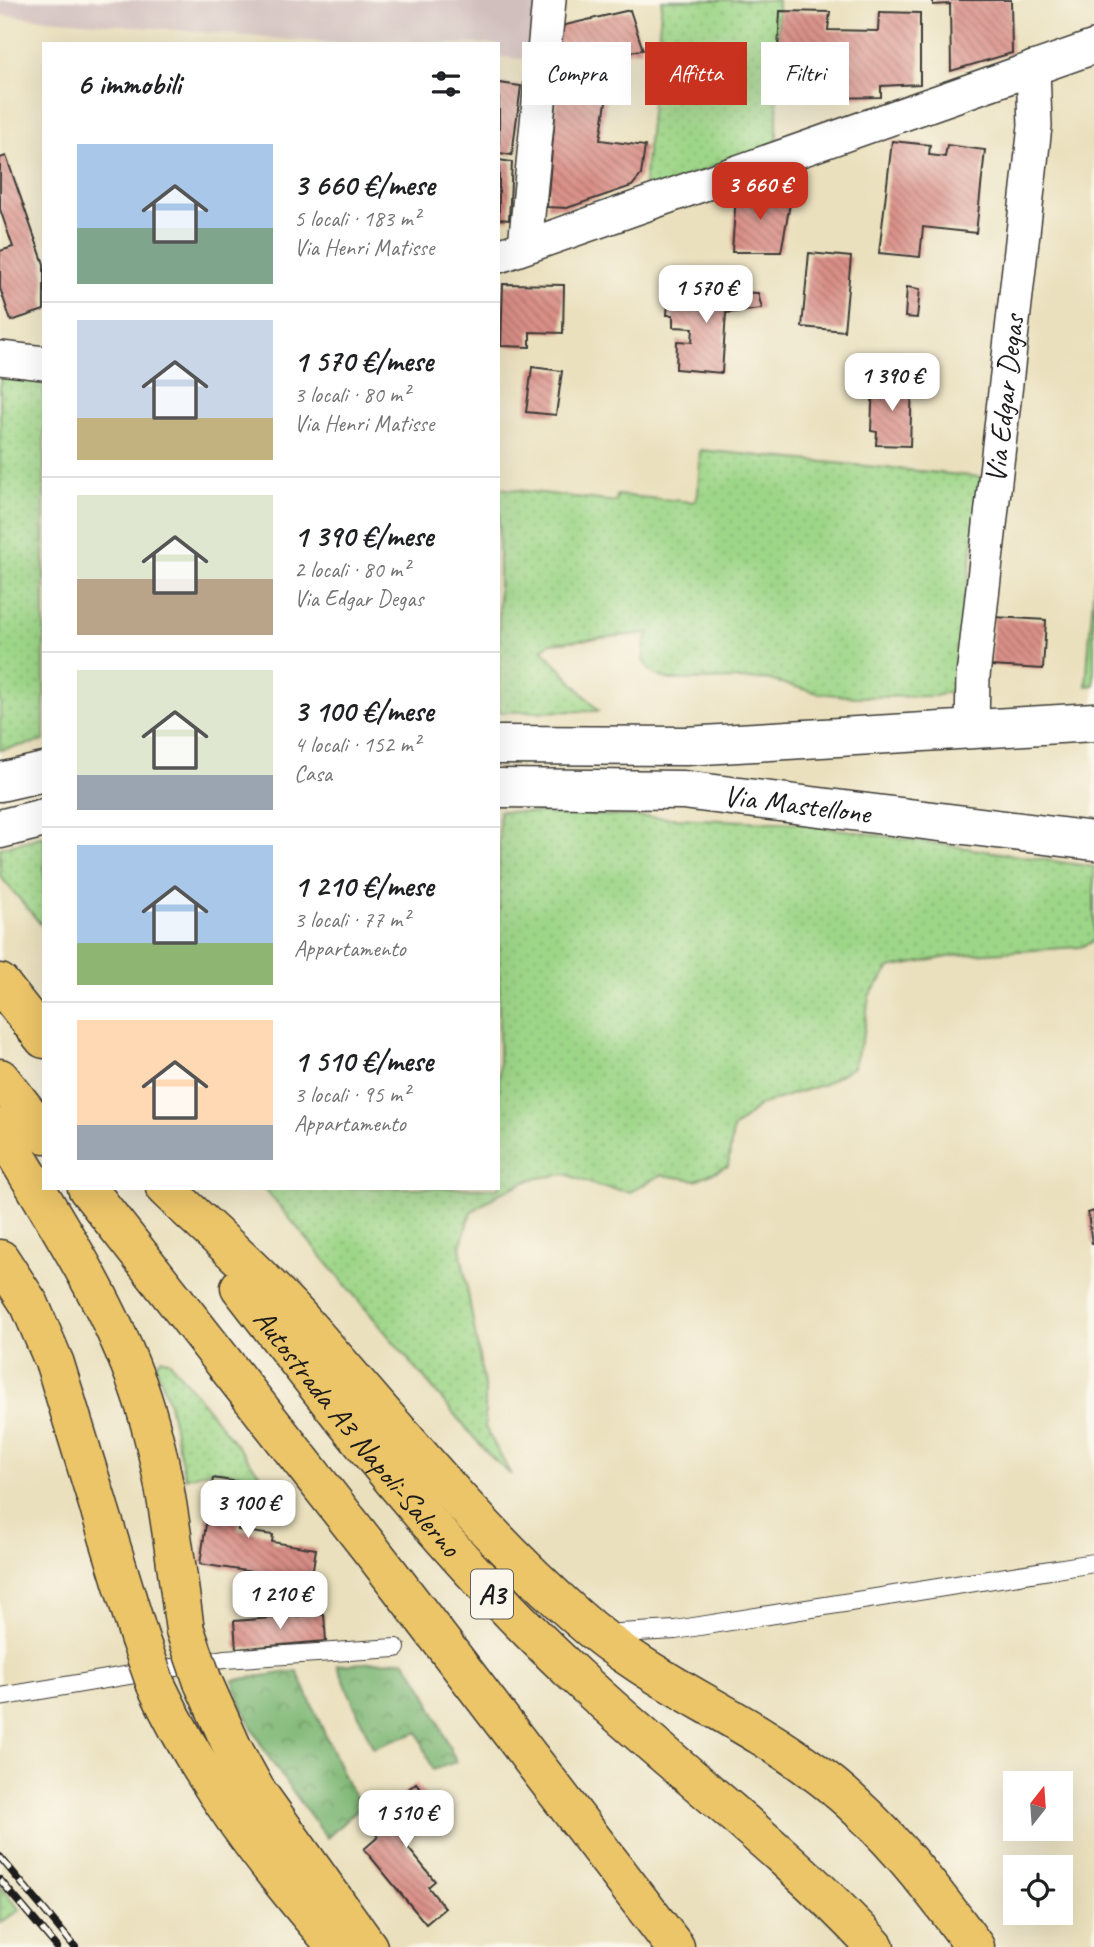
<!DOCTYPE html>
<html lang="it">
<meta charset="utf-8">
<style>
body{margin:0;font-family:Caveat,sans-serif;background:#f2f2f2;color:#202124;height:100vh;display:flex;flex-direction:column;font-size:26px;white-space:nowrap}
*{box-sizing:border-box;margin:0}
p{font-size:23px;color:#757577}
.icon{flex:none;width:38px;height:38px;fill:none;stroke:currentColor;stroke-width:2;stroke-linecap:round;stroke-linejoin:round}
.map{position:relative;flex:1;overflow:hidden}
.details{position:absolute;left:42px;top:42px;width:458px;height:1148px;display:flex;flex-direction:column;background:#fff;border-radius:0px;box-shadow:0 7px 28px #0002}
.details>*{flex:none}
.hud{position:absolute;left:522px;top:42px;width:467px;height:63px;display:flex;gap:14px}
.needle{width:46px;rotate:17deg}
.tools{position:absolute;left:1003px;top:1771px;display:grid;gap:14px}
.tools a{display:grid;place-items:center;width:70px;height:70px;border-radius:0px;background:#fff;box-shadow:0 7px 28px #0002;font-size:35px}
.price{position:absolute;translate:-50% -60px;padding:0 16px;border-radius:14px;background:#fff;color:#222;font-size:23px;line-height:46px;filter:drop-shadow(0 2px 4px #0008)}
.price::after{content:'';position:absolute;left:50%;top:42px;width:21px;height:16px;margin-left:-10px;background:inherit;clip-path:polygon(0 0,100% 0,50% 100%)}
.price.on{background:#c8321e;color:#fff}
ul{padding:0;list-style:none}
li{display:flex;align-items:center;gap:21px;height:175px;padding:0 35px}
li+li{border-top:2px solid #e0e0e0}
li span{display:grid;place-items:center;flex:none;width:196px;height:140px;border-radius:0px;color:#555}
li>.icon{margin-inline-start:auto}
span .icon{width:84px;height:84px;fill:#fffc;stroke-width:1}
li b{font-size:30px}
h2{display:flex;justify-content:space-between;align-items:center;height:84px;padding:0 35px;font-size:30px}
.chip{padding:0 24px;border-radius:0px;background:#fff;box-shadow:0 7px 28px #0002;font-size:24px;line-height:63px}
.chip.on{background:#c8321e;color:#fff}
.map>svg:first-child{display:block}
</style>
<div class="map">
<svg width="1094" height="1947" viewBox="0 0 1094 1947">
<defs>
<pattern id="grass-dots" width="8" height="8" patternUnits="userSpaceOnUse" patternTransform="scale(1.75)"><rect width="8" height="8" fill="#9ed688"/><path d="M2 2h.1M6 6h.1" fill="none" stroke="#88b775" stroke-width="1.8" stroke-linecap="round"/></pattern>
<pattern id="forest-crowns" width="20" height="18" patternUnits="userSpaceOnUse" patternTransform="scale(1.75)"><rect width="20" height="18" fill="#7eb774"/><path d="M2 6a3 3 0 1 1 6 0M12 15a3 3 0 1 1 6 0" fill="none" stroke="#66945e"/></pattern>
<pattern id="building-back-hatch" width="6" height="6" patternUnits="userSpaceOnUse" patternTransform="scale(1.75)"><rect width="6" height="6" fill="#d98f87"/><path d="M-1 5l2 2M0 0l6 6M5-1l2 2" fill="none" stroke="#af746e"/></pattern>
</defs>
<rect width="100%" height="100%" fill="#fbf7ec"/>
<filter id="ink" filterUnits="userSpaceOnUse"><feTurbulence type="fractalNoise" baseFrequency=".0143" numOctaves="2"/><feDisplacementMap in="SourceGraphic" scale="14" xChannelSelector="R" yChannelSelector="G"/><feConvolveMatrix kernelMatrix="1 2 1 2 8 2 1 2 1" color-interpolation-filters="sRGB"/></filter>
<filter id="wash" filterUnits="userSpaceOnUse"><feTurbulence type="fractalNoise" baseFrequency=".00686" numOctaves="4" result="noise"/><feDisplacementMap in="SourceGraphic" scale="28" xChannelSelector="R" yChannelSelector="G"/><feGaussianBlur stdDeviation="1.57" result="paint"/><feColorMatrix in="noise" values="0 0 0 0 0 0 0 0 0 0 0 0 0 0 0 0 0 1.4 0 .05"/><feComposite in="paint" operator="in"/></filter>
<g filter="url(#wash)">
<rect width="100%" height="100%" fill="#eae0bd"/>
<polygon fill="#d1bfbd" points="0,0 538,0 533,60 499,57 499,44 342,44 0,15"/>
<g fill="url(#grass-dots)" stroke="#5d7952" stroke-width="2">
<polygon points="662,0 778,0 777,142 643,194"/>
<polygon points="0,374 44,379 44,741 0,750"/>
<polygon points="700,450 981,477 955,689 936,696 856,697 818,693 766,679 670,680 653,674 643,661 645,643 650,633 551,643 542,649 599,711 499,712 499,488 616,502 617,495 694,502 698,495"/>
<polygon points="1094,579 1094,685 1086,686"/>
<polygon points="499,811 797,823 1094,867 1094,941 1080,947 959,955 890,968 869,996 864,1033 853,1067 824,1084 760,1105 733,1129 728,1166 696,1180 661,1175 630,1192 597,1186 566,1174 532,1179 500,1193 471,1212 460,1247 485,1390 485,1427 511,1475 487,1453 264,1188 499,1188"/>
<polygon points="44,836 44,928 0,876 0,848"/>
<polygon points="162,1358 170,1362 263,1478 211,1470 185,1478 169,1404 156,1364"/>
<polygon points="0,1886 20,1910 0,1922"/>
</g>
<g fill="url(#forest-crowns)" stroke="#4d6a48" stroke-width="2">
<polygon points="404,1660 422,1685 456,1762 433,1770 418,1732 373,1748 337,1665"/>
<path d="M297,1671L347,1784L362,1805L327,1838C290,1786 250,1742 233,1680Z"/>
</g>
<g id="blocks">
<g fill="url(#building-back-hatch)">
<polygon points="933,0 1011,0 1012,53 951,71 950,4 933,5"/>
<polygon points="630,10 643,50 603,55 606,77 556,86 557,27"/>
<polygon points="780,11 830,12 828,30 878,31 879,12 920,13 920,84 881,86 881,97 831,98 830,71 777,72"/>
<polygon points="499,83 521,86 512,155 499,153"/>
<polygon points="557,92 607,96 600,140 645,146 641,175 632,186 567,208 547,207"/>
<polygon points="892,141 930,145 929,155 945,157 947,145 985,150 976,233 923,227 920,257 879,253"/>
<polygon points="6,156 44,264 44,310 11,321 0,288 0,251 13,247 0,209 0,158"/>
<polygon points="499,160 512,162 509,220 499,219"/>
<polygon points="792,193 781,252 732,252 736,194"/>
<polygon points="809,253 851,257 844,331 802,327"/>
<polygon points="503,284 564,285 563,333 530,332 530,347 501,346"/>
<polygon points="907,287 920,289 917,318 905,317"/>
<polygon points="669,290 758,293 762,309 726,313 722,373 676,369 677,341 692,342 693,328 673,327 673,315 667,315"/>
<polygon points="532,367 562,371 556,415 526,412"/>
<polygon points="873,381 912,382 910,446 876,445 877,432 871,431"/>
<polygon points="993,617 1046,620 1043,669 991,666"/>
<polygon points="1094,1211 1094,1244 1092,1244 1088,1213"/>
<polygon points="213,1478 245,1483 238,1530 273,1535 272,1542 316,1549 311,1581 200,1564"/>
<polygon points="324,1614 326,1641 236,1649 234,1621"/>
<polygon points="416,1783 441,1813 404,1843 435,1881 428,1887 445,1908 426,1924 364,1849 378,1837 367,1823"/>
</g>
</g>
</g>
<g filter="url(#ink)">
<use href="#blocks" fill-opacity="0" stroke="#3b3934" stroke-width="2"/>
<g fill="none" stroke-linecap="round" stroke-linejoin="round">
<defs>
<g id="service">
<polyline points="619,1633 675,1630 1094,1563"/>
<polyline points="0,1697 224,1659 396,1648"/>
</g>
<g id="minor">
<polyline points="525,246 549,0"/>
<polyline points="499,256 1094,47"/>
<polyline points="0,358 44,363"/>
<path id="s1" d="M972,729L973,676L1035,126L1033,68"/>
</g>
<g id="tertiary">
<polyline points="499,745 686,746 1094,722"/>
<polyline points="0,782 44,772"/>
<path id="s2" d="M499,788L683,790L1094,841"/>
<polyline points="0,829 44,818"/>
</g>
<g id="motorway">
<polyline points="0,983 44,1039"/>
<polyline points="0,1078 44,1134"/>
<path d="M0,1128C47,1208 101,1288 134,1375C165,1455 173,1545 185,1630"/>
<polyline points="87,1188 379,1560 675,1947"/>
<path d="M165,1188C210,1231 258,1272 299,1317C390,1419 474,1526 577,1617C647,1680 737,1714 812,1770C876,1816 929,1884 975,1947"/>
<polyline points="0,1259 30,1305 55,1364 139,1637"/>
<path id="s3" d="M240,1287C345,1423 450,1559 576,1676C674,1768 784,1848 875,1947"/>
<polyline points="203,1682 233,1749 255,1789 368,1947"/>
<path d="M156,1685C202,1783 266,1866 337,1947"/>
</g>
</defs>
<use href="#service" stroke="#3b3934" stroke-width="20"/>
<use href="#minor" stroke="#3b3934" stroke-width="36"/>
<use href="#tertiary" stroke="#3b3934" stroke-width="41"/>
<use href="#motorway" stroke="#3b3934" stroke-width="41"/>
<use href="#service" stroke="#fff" stroke-width="18"/>
<use href="#minor" stroke="#fff" stroke-width="33"/>
<use href="#tertiary" stroke="#fff" stroke-width="38"/>
<use href="#motorway" stroke="#edc569" stroke-width="38"/>
<defs>
<g id="rail">
<polyline points="0,1857 75,1947"/>
<polyline points="0,1880 57,1947"/>
</g>
</defs>
<use href="#rail" stroke="#1c1c1c" stroke-width="8"/>
<use href="#rail" stroke="#fbf7ec" stroke-width="5" stroke-dasharray="16" stroke-linecap="butt"/>
<defs>
<g id="motorway-bridge">
<polyline points="185,1630 203,1682"/>
<polyline points="139,1637 156,1685"/>
</g>
</defs>
<use href="#motorway-bridge" stroke="#3b3934" stroke-width="41" stroke-linecap="butt"/>
<use href="#motorway-bridge" stroke="#edc569" stroke-width="38"/>
</g>
</g>
<g text-anchor="middle" stroke-width="7" stroke-linejoin="round" paint-order="stroke">
<rect fill="#fbf7ec" stroke="#5f5e5a" stroke-width="2" x="471" y="1569.5" width="42" height="49" rx="5"/>
<g font-size="28" font-weight="bold" fill="#1c1c1c">
<text x="492" y="1604">A3</text>
</g>
<g font-size="30" fill="#1c1c1c" stroke="#fbf7ec">
<text dy="10" stroke="none"><textPath href="#s1" startOffset="332">Via Edgar Degas</textPath></text>
<text dy="10" stroke="none"><textPath href="#s2" startOffset="299">Via Mastellone</textPath></text>
<text dy="10" stroke="none"><textPath href="#s3" startOffset="187">Autostrada A3 Napoli-Salerno</textPath></text>
</g>
</g>
</svg>
<div class="tools">
<a><svg class="needle" viewBox="-14 -14 28 28"><path d="M0-13l5 13h-10z" fill="#e53935"/><path d="M0 13l5-13h-10z" fill="#757577"/></svg></a>
<a><svg class="icon" aria-label="locate" viewBox="0 0 24 24"><circle cx="12" cy="12" r="6"/><path d="M12 2v4M12 18v4M2 12h4M18 12h4"/></svg></a>
</div>
<b class="price on" style="left:760px;top:222px">3 660 €</b>
<b class="price" style="left:706px;top:325px">1 570 €</b>
<b class="price" style="left:892px;top:413px">1 390 €</b>
<b class="price" style="left:248px;top:1540px">3 100 €</b>
<b class="price" style="left:280px;top:1631px">1 210 €</b>
<b class="price" style="left:406px;top:1850px">1 510 €</b>
<div class="hud">
<a class="chip">Compra</a>
<a class="chip on">Affitta</a>
<a class="chip">Filtri</a>
</div>
<section class="details">
<h2>6 immobili<svg class="icon" aria-label="filters" viewBox="0 0 24 24"><path d="M4 7h16M4 17h16"/><circle cx="9" cy="7" r="2"/><circle cx="15" cy="17" r="2"/></svg></h2>
<ul>
<li><span style="background:linear-gradient(#a9c7e8 60%,#7fa58c 0)"><svg class="icon" aria-label="home" viewBox="0 0 24 24"><path d="M3 11l9-7 9 7M6 9v11h12V9"/></svg></span><div><b>3 660 €/mese</b><p>5 locali · 183 m²</p><p>Via Henri Matisse</p></div></li>
<li><span style="background:linear-gradient(#c9d6e8 70%,#c2b280 0)"><svg class="icon" aria-label="home" viewBox="0 0 24 24"><path d="M3 11l9-7 9 7M6 9v11h12V9"/></svg></span><div><b>1 570 €/mese</b><p>3 locali · 80 m²</p><p>Via Henri Matisse</p></div></li>
<li><span style="background:linear-gradient(#dfe7d0 60%,#b9a48a 0)"><svg class="icon" aria-label="home" viewBox="0 0 24 24"><path d="M3 11l9-7 9 7M6 9v11h12V9"/></svg></span><div><b>1 390 €/mese</b><p>2 locali · 80 m²</p><p>Via Edgar Degas</p></div></li>
<li><span style="background:linear-gradient(#dfe7d0 75%,#9aa5b1 0)"><svg class="icon" aria-label="home" viewBox="0 0 24 24"><path d="M3 11l9-7 9 7M6 9v11h12V9"/></svg></span><div><b>3 100 €/mese</b><p>4 locali · 152 m²</p><p>Casa</p></div></li>
<li><span style="background:linear-gradient(#a9c7e8 70%,#8fb573 0)"><svg class="icon" aria-label="home" viewBox="0 0 24 24"><path d="M3 11l9-7 9 7M6 9v11h12V9"/></svg></span><div><b>1 210 €/mese</b><p>3 locali · 77 m²</p><p>Appartamento</p></div></li>
<li><span style="background:linear-gradient(#ffd9b3 75%,#9aa5b1 0)"><svg class="icon" aria-label="home" viewBox="0 0 24 24"><path d="M3 11l9-7 9 7M6 9v11h12V9"/></svg></span><div><b>1 510 €/mese</b><p>3 locali · 95 m²</p><p>Appartamento</p></div></li>
</ul>
</section>
</div>
